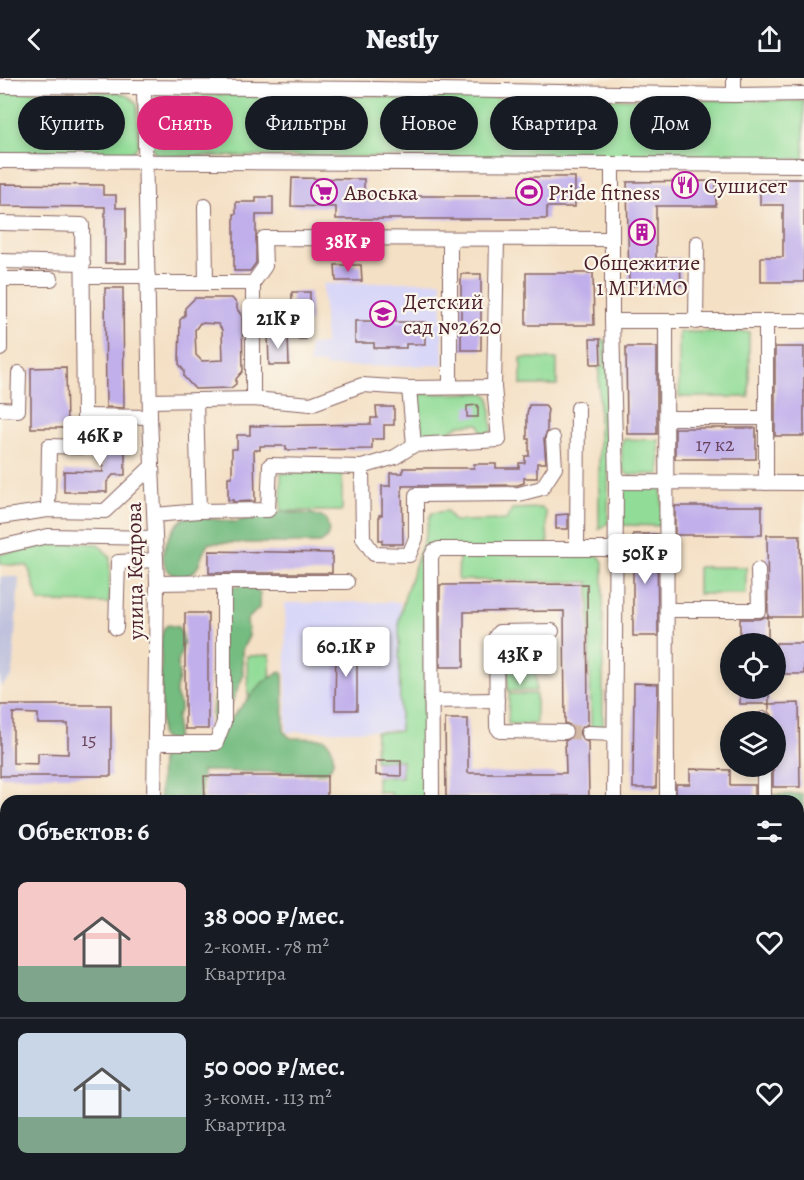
<!DOCTYPE html>
<html lang="ru">
<meta charset="utf-8">
<style>
body{margin:0;font-family:Alegreya,serif;background:#20242c;color:#f1f3f6;height:100vh;display:flex;flex-direction:column;font-size:22px;white-space:nowrap}
*{box-sizing:border-box;margin:0}
p{font-size:20px;color:#9ea1a6}
.icon{flex:none;width:33px;height:33px;fill:none;stroke:currentColor;stroke-width:2;stroke-linecap:round;stroke-linejoin:round}
.map{position:relative;flex:1;overflow:hidden}
.drawer{position:absolute;left:0px;top:717px;width:804px;height:386px;display:flex;flex-direction:column;background:#171b24;border-radius:18px 18px 0 0;box-shadow:0 3px 9px #0003}
.drawer>*{flex:none}
.guide{position:absolute;left:18px;top:18px;width:768px;height:54px;display:flex;gap:12px}
.buttons{position:absolute;left:720px;top:555px;display:grid;gap:12px}
.buttons a{display:grid;place-items:center;width:66px;height:66px;border-radius:50%;background:#171b24;box-shadow:0 3px 9px #0003;font-size:30px}
.price{position:absolute;translate:-50% -51px;padding:0 14px;border-radius:6px;background:#fff;color:#222;font-size:20px;line-height:39px;filter:drop-shadow(0 2px 3px #0008)}
.price::after{content:'';position:absolute;left:50%;top:36px;width:18px;height:14px;margin-left:-9px;background:inherit;clip-path:polygon(0 0,100% 0,50% 100%)}
.price.current{background:#db2777;color:#fff}
ul{padding:0;list-style:none}
li{display:flex;align-items:center;gap:18px;height:150px;padding:0 18px}
li+li{border-top:2px solid #363941}
li span{display:grid;place-items:center;flex:none;width:168px;height:120px;border-radius:9px;color:#555}
li>.icon{margin-inline-start:auto}
span .icon{width:72px;height:72px;fill:#fffc;stroke-width:1}
li b{font-size:26px}
h2{display:flex;justify-content:space-between;align-items:center;height:72px;padding:0 18px;font-size:26px}
.tag{padding:0 21px;border-radius:27px;background:#171b24;box-shadow:0 3px 9px #0003;font-size:21px;line-height:54px}
.tag.current{background:#db2777;color:#fff}
header{display:flex;justify-content:space-between;align-items:center;height:78px;padding:0 18px;background:#171b24;font-size:27px;font-weight:800}
.map>svg:first-child{display:block}
</style>
<header><svg class="icon" aria-label="back" viewBox="0 0 24 24"><path d="M15 5l-7 7 7 7"/></svg>Nestly<svg class="icon" aria-label="share" viewBox="0 0 24 24"><path d="M12 15V3M7 8l5-5 5 5M5 13v7h14v-7"/></svg></header>
<div class="map">
<svg width="804" height="1102" viewBox="0 0 804 1102">
<rect width="100%" height="100%" fill="#fbf7ec"/>
<filter id="ink" filterUnits="userSpaceOnUse"><feTurbulence type="fractalNoise" baseFrequency=".0167" numOctaves="2"/><feDisplacementMap in="SourceGraphic" scale="12" xChannelSelector="R" yChannelSelector="G"/><feConvolveMatrix kernelMatrix="1 2 1 2 8 2 1 2 1" color-interpolation-filters="sRGB"/></filter>
<filter id="wash" filterUnits="userSpaceOnUse"><feTurbulence type="fractalNoise" baseFrequency=".008" numOctaves="4" result="noise"/><feDisplacementMap in="SourceGraphic" scale="24" xChannelSelector="R" yChannelSelector="G"/><feGaussianBlur stdDeviation="1.35" result="paint"/><feColorMatrix in="noise" values="0 0 0 0 0 0 0 0 0 0 0 0 0 0 0 0 0 1.4 0 .05"/><feComposite in="paint" operator="in"/></filter>
<g filter="url(#wash)">
<rect width="100%" height="100%" fill="#f4e0c5"/>
<g fill="#d9d7f8">
<polygon points="441,203 443,287 325,289 325,286 309,287 309,267 325,266 323,206"/>
<polygon points="400,524 402,652 287,654 285,525"/>
</g>
<polygon fill="#c0c2dd" points="0,499 19,499 12,599 0,609"/>
<g fill="#91dc97" stroke="#6e7e61" stroke-width="1.5">
<path d="M0,13L114,14C123,16 132,18 137,27L138,67L134,73L127,77H0Z"/>
<polygon points="157,16 804,23 804,81 157,78 152,70 152,23"/>
<rect x="679" y="254" width="70" height="65"/>
<polygon points="602,261 610,265 608,445 599,451 599,289 603,289"/>
<polygon points="521,280 557,281 557,307 521,307"/>
<polygon points="485,315 490,320 492,353 489,356 482,356 479,346 460,347 435,362 418,362 415,319 423,316"/>
<path d="M624,361L659,362L660,396L628,397C619,390 622,374 622,363Z"/>
<rect x="281" y="395" width="61" height="38"/>
<path d="M628,408H661L664,448L621,447C621,435 616,415 628,408Z"/>
<polygon points="542,430 546,434 548,467 425,477 425,723 392,723 391,714 377,714 377,699 402,699 402,682 375,682 376,654 400,653 399,542 406,514 425,459 430,438 432,435 447,433 454,443 506,442 512,431"/>
<polygon points="69,464 98,466 110,479 109,525 39,524 28,488 0,486 0,476 29,471 50,465"/>
<polygon points="595,476 600,479 603,484 603,651 591,651 589,504 458,502 459,477"/>
<rect x="698" y="489" width="48" height="27"/>
<polygon points="536,564 536,613 508,613 508,565"/>
<polygon points="270,577 271,617 248,618 247,578"/>
<polygon points="509,616 536,616 536,646 508,646"/>
<rect x="0" y="814" width="6" height="79"/>
<rect x="0" y="981" width="6" height="48"/>
</g>
<g fill="#74bc80" stroke="#5f6e56" stroke-width="1.5">
<path d="M273,432L277,434L312,436L325,440C330,449 331,460 320,465H209C196,481 205,496 177,500C174,497 169,494 166,490C157,474 173,447 187,438L236,444Z"/>
<path d="M252,507L260,515L259,530L247,542L249,558L242,572L243,598L230,629L218,646L213,645L212,639L214,620L220,614V609L213,605C210,573 221,540 229,509Z"/>
<path d="M168,547L178,549C188,563 181,571 178,585C177,590 179,594 179,599C179,603 176,608 176,612C175,619 181,623 180,630C180,638 179,631 177,639C176,645 177,652 177,658L174,662L164,661L161,657V559L164,550Z"/>
<path d="M280,594H282L283,597L284,653L287,657L291,660L325,661C335,670 337,687 325,695L202,693L201,723H160L161,672L167,669L203,662L212,656L228,644L263,604Z"/>
<polygon points="803,716 802,756 798,756 798,723 767,723 767,717"/>
</g>
<g id="blocks">
<g fill="#c0afeb" fill-rule="evenodd">
<polygon points="525,99 575,99 575,129 547,129 547,141 336,141 336,129 291,128 292,100 364,101 364,118 525,118"/>
<polygon points="760,101 804,101 804,204 761,204 761,179 783,179 783,127 760,127"/>
<polygon points="716,103 716,128 656,128 656,180 680,180 681,207 629,208 627,104"/>
<polygon points="0,106 103,107 103,117 116,117 116,130 126,130 126,185 105,185 105,129 0,128"/>
<polygon points="256,119 273,119 273,137 256,137 256,185 250,193 234,193 234,136 236,136 236,124 256,124"/>
<polygon points="335,187 361,187 362,203 336,203"/>
<polygon points="526,195 593,195 594,247 526,247"/>
<rect x="461" y="196" width="20" height="76"/>
<polygon points="105,210 123,210 124,330 106,329"/>
<polygon points="292,214 310,214 310,244 306,244 306,261 291,261"/>
<path d="M195,220H232L237,226V231L242,238L243,293L236,301V306L231,310L195,311L184,299V293L179,286L180,242L185,237V230ZM200,245L218,246L222,252L223,282L202,283L196,277L195,252Z"/>
<polygon points="385,239 396,239 396,244 425,244 425,266 406,266 406,270 374,270 374,265 355,265 355,243 385,243"/>
<polygon points="268,257 288,257 289,287 269,287"/>
<polygon points="590,261 600,261 601,286 591,286"/>
<polygon points="626,269 657,269 657,356 627,356"/>
<rect x="775" y="269" width="29" height="89"/>
<polygon points="66,289 67,350 31,350 31,290"/>
<polygon points="478,327 478,339 467,339 467,328"/>
<polygon points="529,327 545,327 548,332 547,337 547,353 544,361 546,385 537,385 537,400 524,400 524,405 518,407 402,408 403,466 382,466 382,462 379,462 379,437 382,437 382,408 390,408 390,395 403,395 403,390 474,390 474,386 496,386 496,390 519,390 519,385 525,385 525,378 529,378 529,361 527,361 527,336"/>
<polygon points="376,329 394,329 394,347 384,347 384,361 372,361 372,371 286,372 286,368 260,368 260,372 254,372 255,423 233,424 233,422 228,422 228,399 232,399 232,371 237,371 237,357 250,357 250,348 371,346 371,340 377,340"/>
<rect x="675" y="350" width="81" height="31"/>
<polygon points="104,353 125,353 125,397 113,397 107,404 107,414 64,414 64,393 103,394"/>
<rect x="675" y="428" width="87" height="29"/>
<polygon points="568,436 568,451 556,451 556,437"/>
<polygon points="633,456 657,456 658,558 633,558"/>
<polygon points="767,457 800,457 801,539 768,539"/>
<polygon points="209,473 332,475 332,495 209,495"/>
<polygon points="587,506 588,646 581,650 579,655 583,662 588,664 589,718 446,719 445,641 468,641 468,695 566,695 565,663 572,659 574,654 570,647 565,645 564,533 464,534 464,589 440,589 440,507"/>
<rect x="185" y="535" width="23" height="116"/>
<polygon points="764,539 768,539 768,566 740,566 740,541 759,541"/>
<polygon points="804,565 804,596 778,596 778,589 776,590 776,565"/>
<polygon points="336,567 357,567 357,632 335,632"/>
<polygon points="634,605 658,606 656,710 633,710"/>
<rect x="740" y="610" width="29" height="16"/>
<polygon points="799,625 800,709 773,709 773,688 776,688 776,644 773,644 772,637 769,634 769,626"/>
<path d="M0,627H111V698H0ZM13,635L38,636V646H68V676L38,675V686L13,685Z"/>
<polygon points="376,683 401,683 401,698 376,697"/>
<polygon points="690,691 730,692 730,707 755,707 755,723 676,723 676,706 690,706"/>
<polygon points="204,698 327,698 327,720 205,721"/>
</g>
</g>
</g>
<g filter="url(#ink)">
<use href="#blocks" fill-opacity="0" stroke="#866361" stroke-width="1.5"/>
<g fill="none" stroke-linecap="round" stroke-linejoin="round">
<polyline stroke="#d2b9a6" stroke-width="14" stroke-dasharray="14 7" stroke-linecap="butt" points="565,654 588,655"/>
<defs>
<g id="minor">
<polyline points="0,8 375,11 734,17 804,16"/>
<polyline points="144,10 150,339 157,505 154,723"/>
<polyline points="734,17 734,0"/>
<polyline points="0,83 804,87"/>
<polyline points="612,87 612,243 616,404 614,723"/>
<polyline points="205,128 206,205"/>
<polyline points="0,145 82,147 84,338"/>
<polyline points="0,183 83,185"/>
<polyline points="0,190 0,271"/>
<polyline points="83,198 148,198"/>
<polyline points="0,201 51,201"/>
<polyline points="148,205 253,205 253,321"/>
<polyline points="253,205 265,188 264,160 611,161"/>
<polyline points="612,243 804,243"/>
<polyline points="666,244 667,723"/>
<polyline points="696,244 697,165"/>
<polyline points="766,244 766,405"/>
<polyline points="450,309 450,161"/>
<polyline points="409,310 414,367 499,362 494,309 497,161"/>
<polyline points="196,322 199,433"/>
<polyline points="150,323 253,321 311,326 362,307 409,310 494,309"/>
<polyline points="0,331 18,332 19,295"/>
<polyline points="667,340 766,340"/>
<polyline points="362,389 363,460 374,476 409,477 416,460 416,417 519,416 542,410 555,390 553,360"/>
<polyline points="616,404 804,405"/>
<polyline points="48,432 49,368 83,369 84,338 150,339"/>
<polyline points="155,437 199,433 268,432 270,387 362,389 395,379 414,367"/>
<polyline points="0,439 48,432 105,433 152,388"/>
<polyline points="0,469 48,458 155,460"/>
<polyline points="577,470 578,330"/>
<polyline points="157,505 224,504"/>
<polyline points="667,532 759,532 758,492"/>
<polyline points="116,550 118,484 156,482"/>
<polyline points="552,553 499,554 496,558 497,649 500,653 565,654"/>
<polyline points="431,623 497,622"/>
<polyline points="764,641 764,644"/>
<polyline points="588,655 614,656"/>
<polyline points="155,665 216,665 224,644 224,504 347,504"/>
<polyline points="764,688 764,723"/>
<polyline points="432,723 431,479 434,473 439,471 616,471"/>
<polyline points="798,775 804,775"/>
<polyline points="0,806 6,806"/>
<polyline points="798,915 804,915"/>
<polyline points="0,918 6,918"/>
<polyline points="0,974 6,974"/>
<polyline points="0,1037 6,1037"/>
<polyline points="73,1096 73,1102"/>
<polyline points="318,1096 318,1102"/>
<polyline points="419,1096 419,1102"/>
<polyline points="656,1096 656,1102"/>
<polyline points="766,1096 766,1102"/>
<polyline points="150,1102 150,1096"/>
<polyline points="231,1102 231,1096"/>
<polyline points="566,1102 566,1096"/>
</g>
</defs>
<use href="#minor" stroke="#866361" stroke-width="16"/>
<use href="#minor" stroke="#fff" stroke-width="14"/>
</g>
</g>
<defs>
<symbol id="restaurant-ring" viewBox="-11 -11 22 22"><circle r="9.5" fill="#fbf7ec" stroke="#b5179e" stroke-width="1.5"/><path d="M-5-6h1v4h1v-4h1v4h1v-4h1v5L-1.5 .5V6h-2V.5L-5-1ZM5-6V6H3V1.5H1.5Q1.5-4 5-6Z" fill="#b5179e"/></symbol>
<symbol id="supermarket-ring" viewBox="-11 -11 22 22"><circle r="9.5" fill="#fbf7ec" stroke="#b5179e" stroke-width="1.5"/><path d="M-6-5.5h2.5l.6 2H6L4.5 2H-2.5L-4.4-4H-6ZM-1.5 3.2a1.3 1.3 0 1 0 .1 0ZM3 3.2a1.3 1.3 0 1 0 .1 0Z" fill="#b5179e"/></symbol>
<symbol id="stadium-ring" viewBox="-11 -11 22 22"><circle r="9.5" fill="#fbf7ec" stroke="#b5179e" stroke-width="1.5"/><path d="M0-5a6.5 5 0 1 0 0 10a6.5 5 0 1 0 0-10ZM-3.5-1.8h7v3.6h-7Z" fill="#b5179e"/></symbol>
<symbol id="building-ring" viewBox="-11 -11 22 22"><circle r="9.5" fill="#fbf7ec" stroke="#b5179e" stroke-width="1.5"/><path d="M-4-6H4V6H1V3H-1V6H-4ZM-2.5-4.3h1.7v1.8h-1.7ZM.8-4.3h1.7v1.8H.8ZM-2.5-1h1.7V.8h-1.7ZM.8-1h1.7V.8H.8Z" fill="#b5179e"/></symbol>
<symbol id="school-ring" viewBox="-11 -11 22 22"><circle r="9.5" fill="#fbf7ec" stroke="#b5179e" stroke-width="1.5"/><path d="M0-5L7-2L0 1L-7-2ZM-4 1L0 2.5L4 1V4Q0 6-4 4Z" fill="#b5179e"/></symbol>
</defs>
<g fill-rule="evenodd">
<use href="#restaurant-ring" x="670" y="92" width="30" height="30"/>
<use href="#supermarket-ring" x="309" y="99" width="30" height="30"/>
<use href="#stadium-ring" x="514" y="99" width="30" height="30"/>
<use href="#building-ring" x="627" y="139" width="30" height="30"/>
<use href="#school-ring" x="368" y="221" width="30" height="30"/>
</g>
<g text-anchor="middle" stroke-width="4.5" stroke-linejoin="round" paint-order="stroke">
<g font-size="20" fill="#68435b">
<text x="715" y="373">17 к2</text>
<text x="89" y="668">15</text>
</g>
<g font-size="22" fill="#4a1f2b" stroke="#fbf7ec" text-anchor="start">
<text x="704" y="115">Сушисет</text>
<text x="344" y="122">Авоська</text>
<text x="548" y="122">Pride fitness</text>
<text x="642" y="192" text-anchor="middle">Общежитие<tspan x="642" dy="25">1 МГИМО</tspan></text>
<text x="403" y="231">Детский<tspan x="403" dy="25">сад №2620</tspan></text>
</g>
<g font-size="22" fill="#4a1f2b" stroke="#fbf7ec">
<text transform="translate(134 493) rotate(-91)" y="8">улица Кедрова</text>
</g>
</g>
</svg>
<div class="buttons">
<a><svg class="icon" aria-label="locate" viewBox="0 0 24 24"><circle cx="12" cy="12" r="6"/><path d="M12 2v4M12 18v4M2 12h4M18 12h4"/></svg></a>
<a><svg class="icon" aria-label="layers" viewBox="0 0 24 24"><path d="M12 4l9 5-9 5-9-5zM3 14l9 5 9-5"/></svg></a>
</div>
<b class="price current" style="left:348px;top:195px">38K ₽</b>
<b class="price" style="left:278px;top:272px">21K ₽</b>
<b class="price" style="left:100px;top:389px">46K ₽</b>
<b class="price" style="left:645px;top:507px">50K ₽</b>
<b class="price" style="left:346px;top:600px">60.1K ₽</b>
<b class="price" style="left:520px;top:608px">43K ₽</b>
<div class="guide">
<a class="tag">Купить</a>
<a class="tag current">Снять</a>
<a class="tag">Фильтры</a>
<a class="tag">Новое</a>
<a class="tag">Квартира</a>
<a class="tag">Дом</a>
</div>
<section class="drawer">
<h2>Объектов: 6<svg class="icon" aria-label="filters" viewBox="0 0 24 24"><path d="M4 7h16M4 17h16"/><circle cx="9" cy="7" r="2"/><circle cx="15" cy="17" r="2"/></svg></h2>
<ul>
<li><span style="background:linear-gradient(#f6c9c9 70%,#7fa58c 0)"><svg class="icon" aria-label="home" viewBox="0 0 24 24"><path d="M3 11l9-7 9 7M6 9v11h12V9"/></svg></span><div><b>38 000 ₽/мес.</b><p>2-комн. · 78 m²</p><p>Квартира</p></div><svg class="icon" aria-label="heart" viewBox="0 0 24 24"><path d="M12 20l-8-8c-3-5 5-10 8-4 3-6 11-1 8 4z"/></svg></li>
<li><span style="background:linear-gradient(#c9d6e8 70%,#7fa58c 0)"><svg class="icon" aria-label="home" viewBox="0 0 24 24"><path d="M3 11l9-7 9 7M6 9v11h12V9"/></svg></span><div><b>50 000 ₽/мес.</b><p>3-комн. · 113 m²</p><p>Квартира</p></div><svg class="icon" aria-label="heart" viewBox="0 0 24 24"><path d="M12 20l-8-8c-3-5 5-10 8-4 3-6 11-1 8 4z"/></svg></li>
</ul>
</section>
</div>
